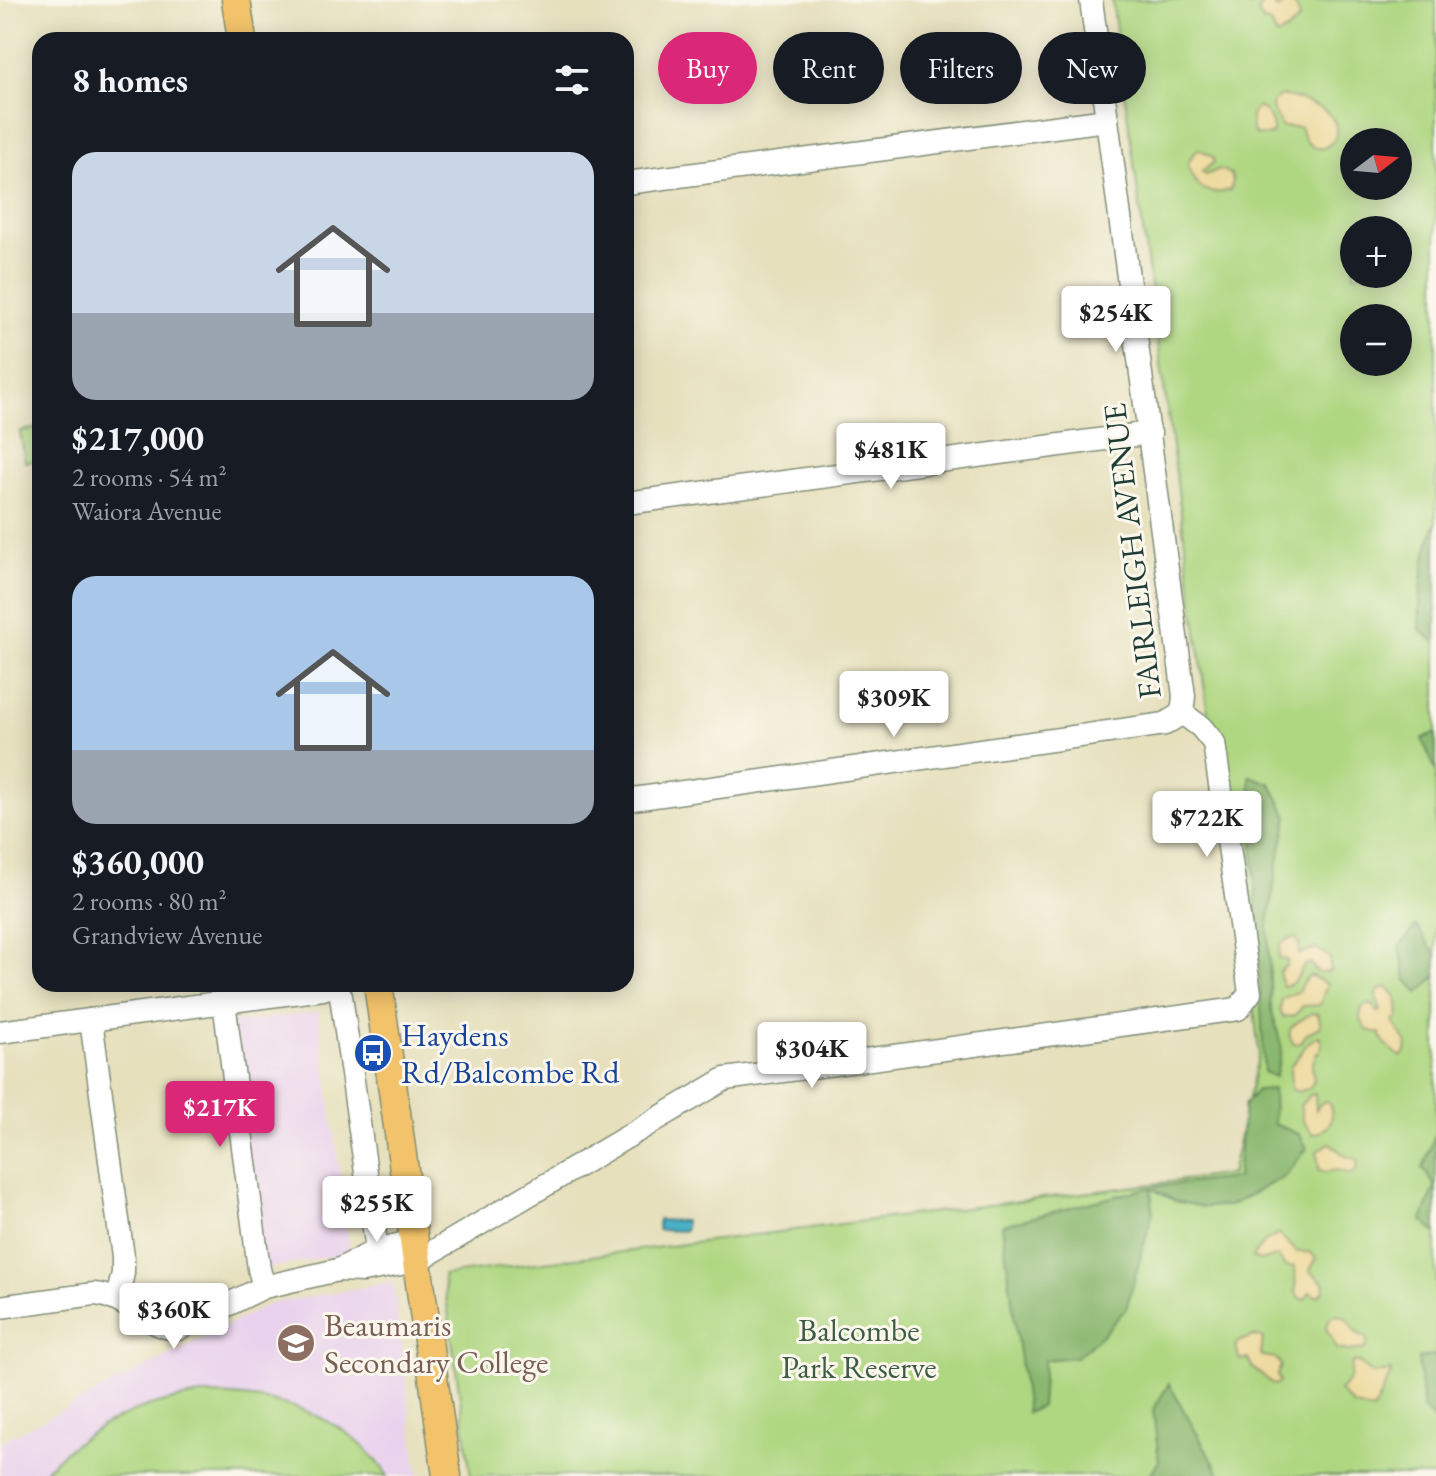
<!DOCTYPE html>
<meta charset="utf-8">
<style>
body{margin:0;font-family:"EB Garamond",serif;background:#20242c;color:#f1f3f6;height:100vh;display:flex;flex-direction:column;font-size:30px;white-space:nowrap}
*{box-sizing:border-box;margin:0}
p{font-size:26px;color:#9ea1a6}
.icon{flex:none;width:44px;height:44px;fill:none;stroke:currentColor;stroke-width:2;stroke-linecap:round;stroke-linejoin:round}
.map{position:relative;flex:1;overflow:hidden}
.panel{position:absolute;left:32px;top:32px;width:602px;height:960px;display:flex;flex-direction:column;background:#171b24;border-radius:24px;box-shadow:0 4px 20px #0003}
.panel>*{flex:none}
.guide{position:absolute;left:658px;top:32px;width:658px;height:72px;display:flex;gap:16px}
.needle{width:52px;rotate:74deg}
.buttons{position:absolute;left:1340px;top:128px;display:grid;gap:16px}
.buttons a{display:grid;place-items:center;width:72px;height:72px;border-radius:50%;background:#171b24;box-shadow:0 4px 20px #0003;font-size:40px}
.price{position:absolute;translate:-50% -68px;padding:0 18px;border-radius:8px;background:#fff;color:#222;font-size:26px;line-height:52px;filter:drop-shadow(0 2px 4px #0008)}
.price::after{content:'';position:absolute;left:50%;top:48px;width:24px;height:18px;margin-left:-12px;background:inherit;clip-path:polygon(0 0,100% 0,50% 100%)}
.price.current{background:#db2777;color:#fff}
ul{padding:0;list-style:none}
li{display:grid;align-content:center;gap:16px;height:424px;padding:0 40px}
li span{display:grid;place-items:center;height:248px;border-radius:24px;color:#555}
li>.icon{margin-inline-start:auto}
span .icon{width:144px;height:144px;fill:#fffc;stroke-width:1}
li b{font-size:34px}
h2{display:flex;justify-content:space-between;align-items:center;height:96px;padding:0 40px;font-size:34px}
.pill{padding:0 28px;border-radius:36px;background:#171b24;box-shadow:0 4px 20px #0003;font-size:28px;line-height:72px}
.pill.current{background:#db2777;color:#fff}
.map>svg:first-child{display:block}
</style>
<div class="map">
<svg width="1436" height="1476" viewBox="0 0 1436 1476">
<rect width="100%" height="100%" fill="#fbf7ec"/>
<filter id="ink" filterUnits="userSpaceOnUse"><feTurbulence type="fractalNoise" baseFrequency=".0125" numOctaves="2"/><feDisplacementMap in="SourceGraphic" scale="16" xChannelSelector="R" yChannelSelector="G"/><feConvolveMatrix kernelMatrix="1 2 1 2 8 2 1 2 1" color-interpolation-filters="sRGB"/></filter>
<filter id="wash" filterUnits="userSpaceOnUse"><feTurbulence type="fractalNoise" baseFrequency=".006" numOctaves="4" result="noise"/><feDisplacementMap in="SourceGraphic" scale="32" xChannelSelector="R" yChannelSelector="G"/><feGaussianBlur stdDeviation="1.8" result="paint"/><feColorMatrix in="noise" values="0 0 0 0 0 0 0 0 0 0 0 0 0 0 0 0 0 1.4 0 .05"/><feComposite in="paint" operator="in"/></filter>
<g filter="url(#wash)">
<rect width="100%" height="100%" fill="#e6e0bd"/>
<g fill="#e9d2ed">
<polygon points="318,1012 350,1252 256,1271 222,1024"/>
<polygon points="393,1282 418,1476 0,1476 0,1442 269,1304"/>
</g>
<g fill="#afd781" stroke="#678a5a" stroke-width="2" fill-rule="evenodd">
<path d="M1112,0H1436V1476H471L443,1275L1231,1174L1259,1053L1223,733L1209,721ZM1354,142H1398V186H1354ZM1354,230H1398V274H1354ZM1354,318H1398V362H1354Z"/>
<polygon points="40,428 40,459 25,462 20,431"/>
<path d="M202,1395C273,1394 347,1413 388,1476H40C82,1428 140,1403 202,1395Z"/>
</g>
<g fill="#8bb86f" stroke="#557a52" stroke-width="2">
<path d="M1436,522V643L1420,630C1419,595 1422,556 1436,522Z"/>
<polygon points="1436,732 1436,771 1422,739"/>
<polygon points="1250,776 1270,783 1288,817 1276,872 1268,925 1271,1007 1282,1049 1275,1077 1264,1072"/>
<polygon points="1416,926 1436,955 1436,976 1418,993 1406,979 1400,946"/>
<polygon points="1273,1089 1274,1124 1299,1134 1307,1148 1284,1177 1229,1206 1204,1207 1175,1201 1151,1188 1153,1212 1126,1309 1102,1335 1076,1357 1044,1360 1041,1406 1027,1413 1002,1225 1151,1187 1237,1178 1244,1105 1257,1090"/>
<polygon points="1436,1132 1436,1233 1422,1221 1435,1186 1423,1168"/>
<polygon points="1436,1355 1436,1422 1423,1408 1418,1358"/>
<polygon points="1169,1384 1221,1476 1149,1476 1159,1461 1153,1410"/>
</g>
<g fill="#eeda9e" stroke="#868c69" stroke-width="2">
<path d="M1243,0H1276L1275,7L1278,9L1286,2C1296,4 1298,9 1300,19L1287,31L1277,36L1269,22L1263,21L1258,11L1263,4L1259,1L1250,7Z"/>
<path d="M1282,95C1296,99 1312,102 1324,110C1358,134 1312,173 1300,127H1282L1272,109L1273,101Z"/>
<path d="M1258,107C1267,111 1274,122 1273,133L1267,136L1256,135L1252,130L1251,115Z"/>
<path d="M1199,149L1213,157L1214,162L1202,172L1206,175L1219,169L1231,174L1233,182L1230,190C1208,198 1192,186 1188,164L1193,154Z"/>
<path d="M1296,938L1299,944V954L1316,948L1330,958V971C1321,975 1315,973 1311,964H1306C1296,973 1300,984 1283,986L1279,972L1287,965V960L1279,959L1280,945L1288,939Z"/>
<polygon points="1310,975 1327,984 1320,1005 1303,1006 1294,1016 1283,1017 1280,1010 1282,999 1299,991 1302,983"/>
<path d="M1387,987C1398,996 1400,1004 1398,1018L1393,1022L1407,1043L1406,1052L1401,1057L1384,1043L1380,1033L1367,1030L1361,1020V1009L1367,1004L1373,1005L1377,1012L1381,1011L1376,996L1379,990Z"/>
<path d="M1312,1013L1318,1014L1321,1026L1306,1034L1301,1043L1294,1044C1280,1027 1301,1021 1312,1013Z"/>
<polygon points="1319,1036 1322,1044 1320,1051 1316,1054 1312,1066 1314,1080 1310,1088 1298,1092 1291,1089 1290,1067 1309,1042"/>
<path d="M1315,1094L1316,1110L1321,1103L1327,1101C1337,1117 1331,1130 1313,1134L1303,1121L1300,1105L1310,1095Z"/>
<polygon points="1330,1143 1344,1155 1358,1160 1356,1170 1351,1174 1338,1170 1325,1172 1319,1169 1317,1151"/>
<path d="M1279,1234L1297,1252H1310L1316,1258L1310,1271L1325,1284C1324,1292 1323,1295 1315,1296L1310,1292L1305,1300L1299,1298L1296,1292L1295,1267L1285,1266L1278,1257C1268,1256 1262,1266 1252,1257L1264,1242Z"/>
<path d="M1335,1315C1348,1315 1350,1325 1356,1333L1364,1336L1368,1342L1365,1349L1348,1351L1337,1349L1326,1328L1330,1318Z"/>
<path d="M1253,1336L1263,1338L1261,1355C1270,1359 1276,1354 1281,1366L1277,1375L1280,1382L1274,1385L1253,1368L1248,1359L1240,1360L1236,1347L1238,1342Z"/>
<polygon points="1358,1361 1371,1374 1392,1371 1373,1411 1353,1405 1339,1391 1350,1379 1352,1363"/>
</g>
<polygon fill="#48b0c7" stroke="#34767e" stroke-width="2" points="658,1220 685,1221 685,1231 658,1230"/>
</g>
<g filter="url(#ink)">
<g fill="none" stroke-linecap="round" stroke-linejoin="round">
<defs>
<g id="minor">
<polyline points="1091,0 1184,696 1182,713"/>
<polyline points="626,183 1107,120"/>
<polyline points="626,503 1150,433"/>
<polyline points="626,800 1165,724 1182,713"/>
<polyline points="341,996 377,1250"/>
<polyline points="224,1002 259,1269 264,1287"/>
<polyline points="91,1020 123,1257 123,1273 117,1299"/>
<polyline points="0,1032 323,989 337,984"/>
<polyline points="338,1270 363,1271 417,1261 725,1079 1238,1009 1250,993 1214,743 1201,727 1182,713"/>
<path d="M0,1307L94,1294C126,1296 147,1328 178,1329L264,1287L338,1270L377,1250L414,1241"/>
</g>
<g id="major">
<polyline points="236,0 242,40"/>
<polyline points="378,984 447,1476"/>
</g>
</defs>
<use href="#minor" stroke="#828e78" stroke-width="25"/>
<use href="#major" stroke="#828e78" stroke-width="31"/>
<use href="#minor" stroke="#fff" stroke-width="22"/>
<use href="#major" stroke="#f2c36a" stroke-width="28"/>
</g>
</g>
<defs>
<symbol id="bus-disc" viewBox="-11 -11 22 22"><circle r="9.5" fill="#1a4fb4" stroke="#fbf7ec"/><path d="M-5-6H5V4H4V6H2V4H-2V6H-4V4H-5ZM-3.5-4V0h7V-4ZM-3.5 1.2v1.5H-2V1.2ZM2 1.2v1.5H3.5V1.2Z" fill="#fff"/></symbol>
<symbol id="school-disc" viewBox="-11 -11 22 22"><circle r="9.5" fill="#8d6e63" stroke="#fbf7ec"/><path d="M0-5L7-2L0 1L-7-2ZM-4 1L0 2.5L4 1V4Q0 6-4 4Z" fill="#fff"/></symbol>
</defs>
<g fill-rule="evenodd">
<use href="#bus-disc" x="351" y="1031" width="44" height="44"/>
<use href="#school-disc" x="274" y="1321" width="44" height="44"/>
</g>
<g text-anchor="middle" stroke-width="6" stroke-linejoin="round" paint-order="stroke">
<g font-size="32" fill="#1f3d34" stroke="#fbf7ec">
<text transform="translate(1132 551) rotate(-97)" y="11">FAIRLEIGH AVENUE</text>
</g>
<g font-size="32" fill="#164399" stroke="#fbf7ec" text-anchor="start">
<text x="401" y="1046">Haydens<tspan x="401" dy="37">Rd/Balcombe Rd</tspan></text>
</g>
<g font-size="32" fill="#785e54" stroke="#fbf7ec" text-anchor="start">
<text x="324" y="1336">Beaumaris<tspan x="324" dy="37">Secondary College</tspan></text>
</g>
<g font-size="32" fill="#3c5c43" stroke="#fbf7ec">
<text x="859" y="1341">Balcombe<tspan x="859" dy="37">Park Reserve</tspan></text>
</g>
</g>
</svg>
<div class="buttons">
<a><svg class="needle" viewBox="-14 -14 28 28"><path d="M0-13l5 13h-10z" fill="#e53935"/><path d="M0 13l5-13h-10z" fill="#9ea1a6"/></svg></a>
<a>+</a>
<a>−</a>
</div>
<b class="price" style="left:1116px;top:354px">$254K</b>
<b class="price" style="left:891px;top:491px">$481K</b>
<b class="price" style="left:894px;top:739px">$309K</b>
<b class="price" style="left:1207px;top:859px">$722K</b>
<b class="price" style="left:812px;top:1090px">$304K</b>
<b class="price current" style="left:220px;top:1149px">$217K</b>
<b class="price" style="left:377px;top:1244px">$255K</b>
<b class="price" style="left:174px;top:1351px">$360K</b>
<div class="guide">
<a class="pill current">Buy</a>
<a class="pill">Rent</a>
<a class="pill">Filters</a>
<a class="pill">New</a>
</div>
<section class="panel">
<h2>8 homes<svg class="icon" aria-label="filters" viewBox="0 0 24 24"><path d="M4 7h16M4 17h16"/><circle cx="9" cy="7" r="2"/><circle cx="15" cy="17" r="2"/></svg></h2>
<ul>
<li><span style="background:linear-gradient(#c9d6e8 65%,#9aa5b1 0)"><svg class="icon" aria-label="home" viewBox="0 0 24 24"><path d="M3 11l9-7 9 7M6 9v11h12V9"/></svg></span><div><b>$217,000</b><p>2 rooms · 54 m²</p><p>Waiora Avenue</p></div></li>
<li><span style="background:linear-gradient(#a9c7e8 70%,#9aa5b1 0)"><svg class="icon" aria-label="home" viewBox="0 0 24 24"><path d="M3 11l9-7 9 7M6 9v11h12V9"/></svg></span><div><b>$360,000</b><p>2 rooms · 80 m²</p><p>Grandview Avenue</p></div></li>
</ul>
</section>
</div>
